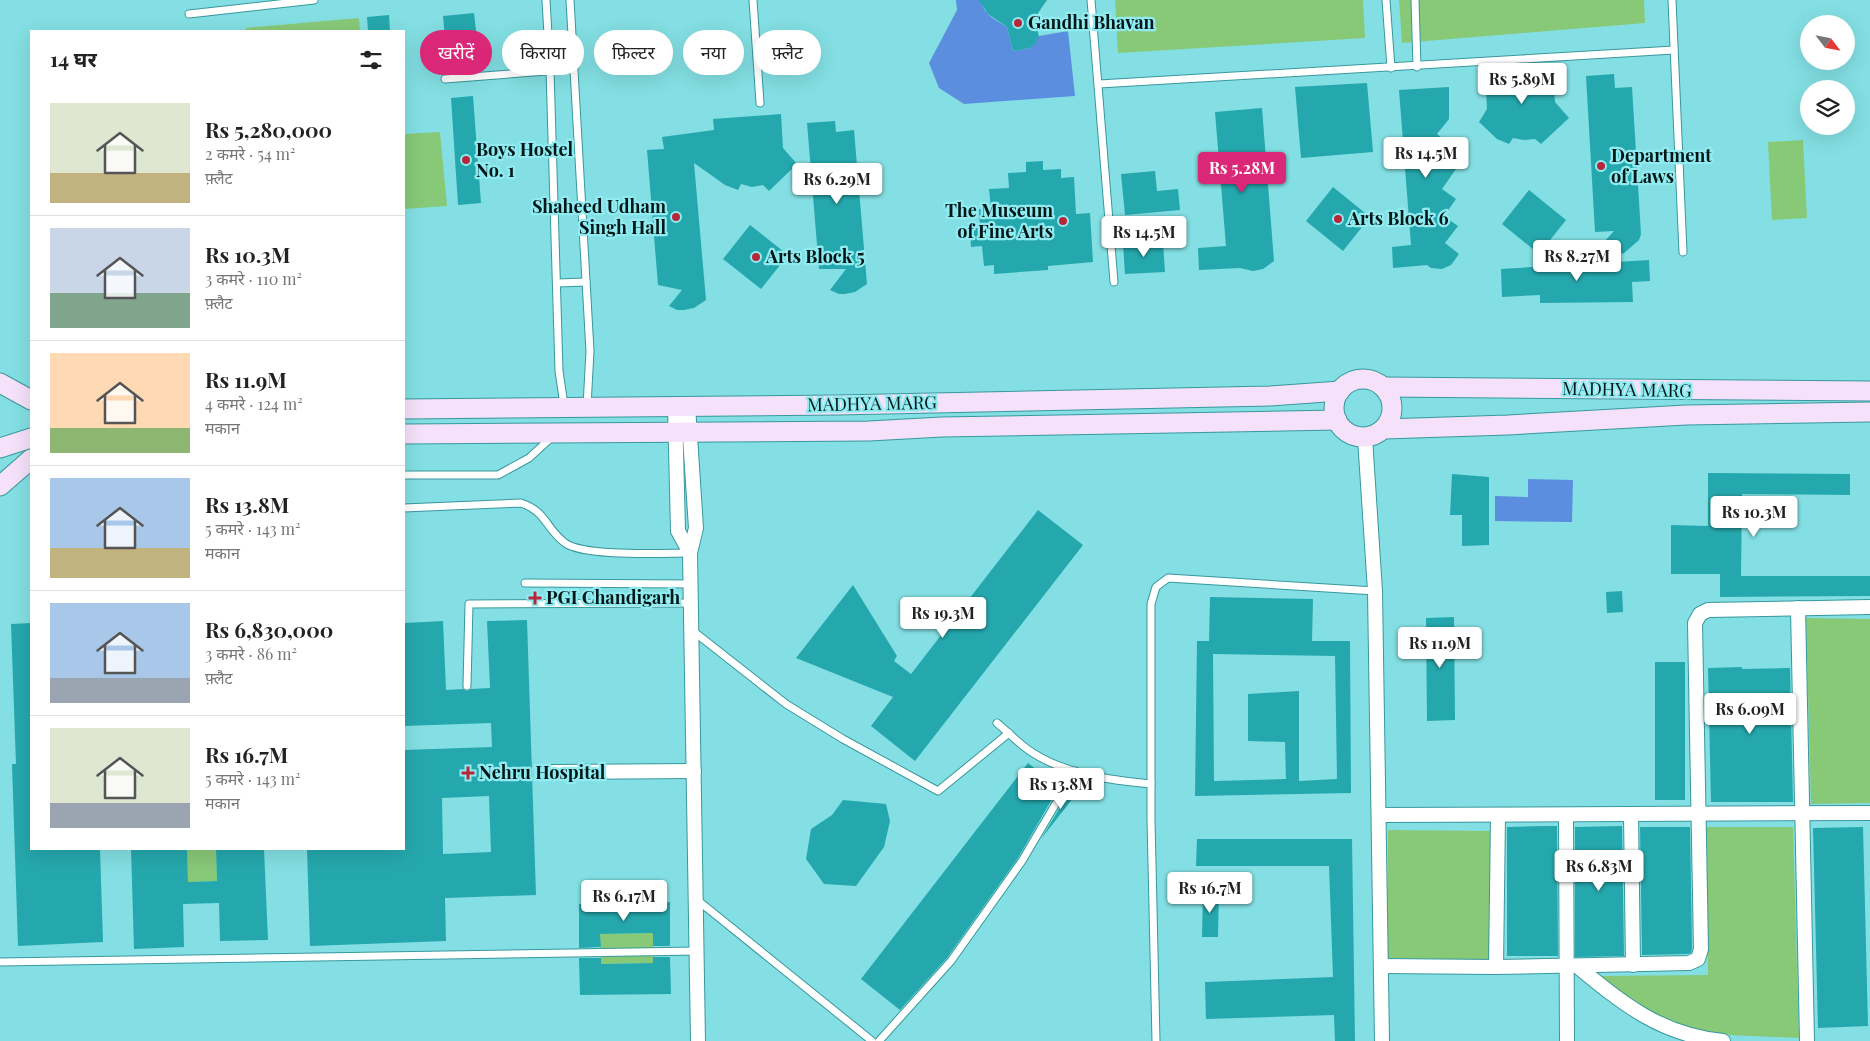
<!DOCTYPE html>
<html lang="hi">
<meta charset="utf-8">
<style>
body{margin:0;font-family:"Playfair Display","Noto Sans Devanagari",serif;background:#f6f6f6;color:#222;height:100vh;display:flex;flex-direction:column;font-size:19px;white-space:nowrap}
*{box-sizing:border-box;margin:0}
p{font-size:16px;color:#767676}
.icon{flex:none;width:28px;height:28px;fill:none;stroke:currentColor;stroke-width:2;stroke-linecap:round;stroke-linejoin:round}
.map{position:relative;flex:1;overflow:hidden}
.details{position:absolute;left:30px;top:30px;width:375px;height:820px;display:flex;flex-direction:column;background:#fff;border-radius:0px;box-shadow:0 5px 20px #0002}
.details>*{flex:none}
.guide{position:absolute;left:420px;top:30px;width:475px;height:45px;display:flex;gap:10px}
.needle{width:32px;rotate:122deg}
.buttons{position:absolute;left:1800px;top:15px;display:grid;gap:10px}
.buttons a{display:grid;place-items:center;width:55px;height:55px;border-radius:50%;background:#fff;box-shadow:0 5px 20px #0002;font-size:25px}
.price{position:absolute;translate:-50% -42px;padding:0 11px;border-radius:5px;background:#fff;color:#222;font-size:16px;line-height:32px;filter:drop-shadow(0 1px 2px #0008)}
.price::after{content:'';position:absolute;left:50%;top:30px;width:15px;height:11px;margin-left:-8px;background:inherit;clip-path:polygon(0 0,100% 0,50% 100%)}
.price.on{background:#db2777;color:#fff}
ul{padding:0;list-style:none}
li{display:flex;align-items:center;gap:15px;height:125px;padding:0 20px}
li+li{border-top:1px solid #e0e0e0}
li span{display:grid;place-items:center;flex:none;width:140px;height:100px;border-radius:0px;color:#555}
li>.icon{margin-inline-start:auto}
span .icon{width:60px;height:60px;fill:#fffc;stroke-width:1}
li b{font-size:21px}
h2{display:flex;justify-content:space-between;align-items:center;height:60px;padding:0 20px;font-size:21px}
.tag{padding:0 18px;border-radius:22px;background:#fff;box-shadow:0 5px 20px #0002;font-size:18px;line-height:45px}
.tag.on{background:#db2777;color:#fff}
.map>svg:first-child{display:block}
</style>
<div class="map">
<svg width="1870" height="1041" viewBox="0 0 1870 1041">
<rect width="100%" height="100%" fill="#83dfe3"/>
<g fill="#88c978">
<polygon points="1115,0 1363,0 1365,38 1118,53"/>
<polygon points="1399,0 1644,0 1645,23 1402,43"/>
<polygon points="359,18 360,31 246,31 246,28"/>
<polygon points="440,132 447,206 404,209 404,134"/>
<polygon points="1803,140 1807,218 1772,220 1768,142"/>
<polygon points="1806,618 1870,619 1870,803 1811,804"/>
<path d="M1706,827H1793L1799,1038C1762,1036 1724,1037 1688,1029C1660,1023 1620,996 1600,976L1708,975Z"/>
<polygon points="1388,830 1491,831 1489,960 1388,958"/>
<polygon points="187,849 216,849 217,881 188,882"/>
<polygon points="653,933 653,963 601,964 600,934"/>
</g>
<g fill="#5c8edf">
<path d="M956,0H982C982,14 996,20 1007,27L1013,51L1029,48L1039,36L1068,31L1075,96L964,104L939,88L929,63L957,10Z"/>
<polygon points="1528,479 1573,480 1572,522 1495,521 1495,496 1528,497"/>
</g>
<g fill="#25a8ad" fill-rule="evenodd">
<polygon points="979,0 1047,0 1034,19 1039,36 1035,44 1029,48 1013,51 1007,27 988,14"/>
<polygon points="474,13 478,48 446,51 443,16"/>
<polygon points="389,15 390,31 368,31 367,17"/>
<polygon points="1553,68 1555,102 1569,118 1541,144 1535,139 1524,140 1513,138 1509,144 1497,139 1479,122 1487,109 1485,72"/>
<polygon points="1614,74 1615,88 1632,87 1641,234 1639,240 1623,254 1604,242 1614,231 1595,232 1586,76"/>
<polygon points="1367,83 1373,152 1301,158 1295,87"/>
<polygon points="1449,87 1449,119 1437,134 1451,145 1441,159 1456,169 1442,189 1456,199 1444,216 1458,226 1445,243 1459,254 1451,265 1442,269 1431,268 1427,265 1393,268 1392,247 1411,245 1399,90"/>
<polygon points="473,96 481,203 458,205 451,98"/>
<polygon points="1262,108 1274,261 1263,269 1253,271 1240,268 1199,270 1198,248 1226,246 1215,112"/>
<polygon points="781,114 783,148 797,164 769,191 763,185 752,187 741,184 738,190 725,185 694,163 706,300 694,308 684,310 677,310 669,306 682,290 658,285 647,150 664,149 662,137 714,130 713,119"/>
<polygon points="835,121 836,132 854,130 867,284 855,292 845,294 839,294 830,290 846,269 819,269 807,123"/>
<polygon points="1043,161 1043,170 1061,169 1061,178 1074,177 1076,214 1090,213 1093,262 1048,266 1048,270 994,274 994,265 984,266 982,246 971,247 970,228 980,228 979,209 991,209 989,189 1009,188 1008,173 1026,172 1026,162"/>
<polygon points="1155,171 1157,191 1178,189 1180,210 1125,215 1121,174"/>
<polygon points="1333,187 1370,217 1343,251 1306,221"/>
<polygon points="1529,190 1566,220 1539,254 1502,224"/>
<polygon points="750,225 788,255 761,289 723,259"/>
<polygon points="1163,242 1165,272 1125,274 1123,244"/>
<polygon points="1649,260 1650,281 1632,282 1633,302 1540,303 1540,295 1502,297 1501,269"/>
<polygon points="1708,473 1850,474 1850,495 1742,494 1741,576 1870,576 1870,596 1720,597 1720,574 1671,574 1671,525 1708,526"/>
<polygon points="1452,474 1489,477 1489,545 1462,546 1462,515 1450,515"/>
<polygon points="1038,510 1083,545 915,761 871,726 893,697 796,658 853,585 897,656 894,661 911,674"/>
<polygon points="1622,591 1623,612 1607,613 1606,592"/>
<path d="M1210,597L1313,599L1312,641H1350L1351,793L1195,796L1197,641H1209ZM1213,654L1335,656L1337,779L1299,781V691L1248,694V741L1285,742L1286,779L1214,781Z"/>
<polygon points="1454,617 1455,720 1427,721 1426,618"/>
<path d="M527,620L536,895L445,898L446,941L310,946L307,849H404V750L492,747L491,723L404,726V623L443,621L446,690L463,689L467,691L471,689L490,688L487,621ZM489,796L491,852L443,854L442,798Z"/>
<polygon points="31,623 31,849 100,849 103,942 18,946 12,764 16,764 11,624"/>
<rect x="1655" y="662" width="30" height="138"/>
<polygon points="1742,667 1742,669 1790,668 1793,802 1711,802 1708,668"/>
<polygon points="1028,763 1059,787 1018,858 947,958 900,1010 861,979"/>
<polygon points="1068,794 1073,798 1041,839"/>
<polygon points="843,800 886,804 890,821 884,847 856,886 824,884 806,859 811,829 832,815"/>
<polygon points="1543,826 1557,826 1558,956 1507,956 1507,827"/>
<polygon points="1622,826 1624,956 1575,957 1575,827"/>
<polygon points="1640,827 1690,827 1692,948 1691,953 1687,954 1642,955"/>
<polygon points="1863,827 1868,1026 1818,1028 1813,828"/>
<polygon points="1197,839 1352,839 1355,1041 1335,1041 1334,1015 1206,1019 1205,982 1333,977 1329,866 1196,866"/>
<polygon points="131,849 187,849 188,882 217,881 216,849 264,849 268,940 220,941 219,903 183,904 184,947 134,949"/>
<polygon points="1203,890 1219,890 1218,937 1202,937"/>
<polygon points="670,902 670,946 653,946 653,933 600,934 601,947 579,948 579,904"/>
<polygon points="653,957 670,957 671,994 580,995 579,958 601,958 601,964 653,963"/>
</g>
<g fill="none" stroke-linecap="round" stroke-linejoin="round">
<defs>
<g id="lane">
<polyline points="546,0 550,70 559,371 564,405"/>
<polyline points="570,0 590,351 587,406"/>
<polyline points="753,0 760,103"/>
<polyline points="1091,0 1114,282"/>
<polyline points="1386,0 1391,68"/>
<polyline points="1415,0 1417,67"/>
<polyline points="1672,0 1683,252"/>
<polyline points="189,14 314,0"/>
<polyline points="445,79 573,69"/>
<polyline points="1099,84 1674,50"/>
<polyline points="557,283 586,282"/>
<polyline points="404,475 498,475 529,458 553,436"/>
<path d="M404,508L521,503C546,511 546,529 565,543C585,557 663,553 690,553"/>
<polyline points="525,583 691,584"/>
<polyline points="693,631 786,704 843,739 938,791 1009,733"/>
<polyline points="467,686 469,604 691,603"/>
<path d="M997,723C1009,733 1020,745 1033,753C1068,775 1110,780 1151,784"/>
<polyline points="696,899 872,1041"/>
<polyline points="0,962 697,951"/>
<polyline points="879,1041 951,961 1022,861 1075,771"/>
<polyline points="1156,1041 1151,819 1151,604 1156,587 1168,578 1375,591"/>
</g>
<g id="street">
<polyline points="688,406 696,528 690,553 698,1041"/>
<polyline points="675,407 678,531 690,553"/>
<polyline points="1365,438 1375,591 1382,1041"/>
<polyline points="1798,608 1807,1041"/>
<polyline points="553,772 694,771"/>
<polyline points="1379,815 1870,813"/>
<polyline points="1566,815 1567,1041"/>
<polyline points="1631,815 1633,965"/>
<polyline points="1382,966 1496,967 1689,963 1698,959 1701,949 1695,623 1700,614 1708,610 1870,607"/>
<path d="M1577,966C1623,1004 1661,1035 1723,1041"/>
<polyline points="1496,967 1498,816"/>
</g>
<g id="secondary">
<circle cx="1363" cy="408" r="29"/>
<polyline points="0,383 31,400"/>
<polyline points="1384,387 1870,391"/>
<polyline points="404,409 837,405 1270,396 1340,391"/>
<polyline points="1384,429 1508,425 1686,415 1870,412"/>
<polyline points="404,434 869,431 942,427 1337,420"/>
<polyline points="0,448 31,438"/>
<polyline points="0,486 31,459"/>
</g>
</defs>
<use href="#lane" stroke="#38989d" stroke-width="9"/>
<use href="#street" stroke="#38989d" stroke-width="16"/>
<use href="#secondary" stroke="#38989d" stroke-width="21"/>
<use href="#lane" stroke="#fff" stroke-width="7"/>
<use href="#street" stroke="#fff" stroke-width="14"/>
<use href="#secondary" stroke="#f5e1fa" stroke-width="19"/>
</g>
<g fill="#b8263a" stroke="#90ecf1" stroke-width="2">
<circle cx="1018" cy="23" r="5"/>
<circle cx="466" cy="160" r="5"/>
<circle cx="1601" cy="166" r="5"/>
<circle cx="676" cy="217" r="5"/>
<circle cx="1338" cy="219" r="5"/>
<circle cx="1063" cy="221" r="5"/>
<circle cx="756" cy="257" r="5"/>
<path d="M532.5 590.5h5v5h5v5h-5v5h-5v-5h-5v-5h5z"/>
<path d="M465.5 765.5h5v5h5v5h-5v5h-5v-5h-5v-5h5z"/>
</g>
<g text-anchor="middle" stroke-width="4.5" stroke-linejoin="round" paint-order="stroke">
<g font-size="18" font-weight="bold" fill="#001718" stroke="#90ecf1" text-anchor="start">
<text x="1028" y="29">Gandhi Bhavan</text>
<text x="476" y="156">Boys Hostel<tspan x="476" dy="21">No. 1</tspan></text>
<text x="1611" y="162">Department<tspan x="1611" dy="21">of Laws</tspan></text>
<text x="666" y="213" text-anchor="end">Shaheed Udham<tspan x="666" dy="21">Singh Hall</tspan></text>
<text x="1053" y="217" text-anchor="end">The Museum<tspan x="1053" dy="21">of Fine Arts</tspan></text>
<text x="1348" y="225">Arts Block 6</text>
<text x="766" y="263">Arts Block 5</text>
<text x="546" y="604">PGI Chandigarh</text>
<text x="479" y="779">Nehru Hospital</text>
</g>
<g font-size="18" fill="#001718" stroke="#90ecf1">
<text transform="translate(1627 390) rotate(1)" y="6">MADHYA MARG</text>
<text transform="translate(872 404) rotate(-1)" y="6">MADHYA MARG</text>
</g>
</g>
</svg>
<div class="buttons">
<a><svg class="needle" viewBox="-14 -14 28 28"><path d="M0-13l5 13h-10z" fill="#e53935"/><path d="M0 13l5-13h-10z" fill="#767676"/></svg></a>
<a><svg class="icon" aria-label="layers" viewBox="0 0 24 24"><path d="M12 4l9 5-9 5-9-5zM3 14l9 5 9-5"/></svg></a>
</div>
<b class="price" style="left:1522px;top:105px">Rs 5.89M</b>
<b class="price" style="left:1426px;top:179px">Rs 14.5M</b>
<b class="price on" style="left:1242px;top:194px">Rs 5.28M</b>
<b class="price" style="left:837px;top:205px">Rs 6.29M</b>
<b class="price" style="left:1144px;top:258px">Rs 14.5M</b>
<b class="price" style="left:1577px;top:282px">Rs 8.27M</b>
<b class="price" style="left:1754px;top:538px">Rs 10.3M</b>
<b class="price" style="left:943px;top:639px">Rs 19.3M</b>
<b class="price" style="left:1440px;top:669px">Rs 11.9M</b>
<b class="price" style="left:1750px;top:735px">Rs 6.09M</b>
<b class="price" style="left:1061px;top:810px">Rs 13.8M</b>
<b class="price" style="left:1599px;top:892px">Rs 6.83M</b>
<b class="price" style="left:1210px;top:914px">Rs 16.7M</b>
<b class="price" style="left:624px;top:922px">Rs 6.17M</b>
<div class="guide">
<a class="tag on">खरीदें</a>
<a class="tag">किराया</a>
<a class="tag">फ़िल्टर</a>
<a class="tag">नया</a>
<a class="tag">फ़्लैट</a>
</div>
<section class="details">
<h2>14 घर<svg class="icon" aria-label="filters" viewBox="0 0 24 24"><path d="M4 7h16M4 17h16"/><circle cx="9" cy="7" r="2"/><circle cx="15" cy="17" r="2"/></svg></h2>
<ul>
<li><span style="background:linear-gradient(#dfe7d0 70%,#c2b280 0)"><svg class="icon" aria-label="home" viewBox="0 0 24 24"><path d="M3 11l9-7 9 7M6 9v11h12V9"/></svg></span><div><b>Rs 5,280,000</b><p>2 कमरे · 54 m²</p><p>फ़्लैट</p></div></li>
<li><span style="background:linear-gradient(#c9d6e8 65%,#7fa58c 0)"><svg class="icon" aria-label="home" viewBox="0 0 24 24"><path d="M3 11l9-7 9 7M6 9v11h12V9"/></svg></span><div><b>Rs 10.3M</b><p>3 कमरे · 110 m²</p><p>फ़्लैट</p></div></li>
<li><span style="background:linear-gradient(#ffd9b3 75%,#8fb573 0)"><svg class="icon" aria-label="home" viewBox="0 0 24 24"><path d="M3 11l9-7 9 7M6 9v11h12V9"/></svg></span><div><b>Rs 11.9M</b><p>4 कमरे · 124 m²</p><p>मकान</p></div></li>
<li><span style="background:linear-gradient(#a9c7e8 70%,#c2b280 0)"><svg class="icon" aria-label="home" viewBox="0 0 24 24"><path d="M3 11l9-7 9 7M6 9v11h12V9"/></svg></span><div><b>Rs 13.8M</b><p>5 कमरे · 143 m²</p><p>मकान</p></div></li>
<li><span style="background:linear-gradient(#a9c7e8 75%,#9aa5b1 0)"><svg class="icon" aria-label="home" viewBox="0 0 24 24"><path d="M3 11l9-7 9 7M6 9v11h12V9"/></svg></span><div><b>Rs 6,830,000</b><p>3 कमरे · 86 m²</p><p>फ़्लैट</p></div></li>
<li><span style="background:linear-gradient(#dfe7d0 75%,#9aa5b1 0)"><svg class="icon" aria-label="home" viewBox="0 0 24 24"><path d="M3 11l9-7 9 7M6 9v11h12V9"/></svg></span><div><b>Rs 16.7M</b><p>5 कमरे · 143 m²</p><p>मकान</p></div></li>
</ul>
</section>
</div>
